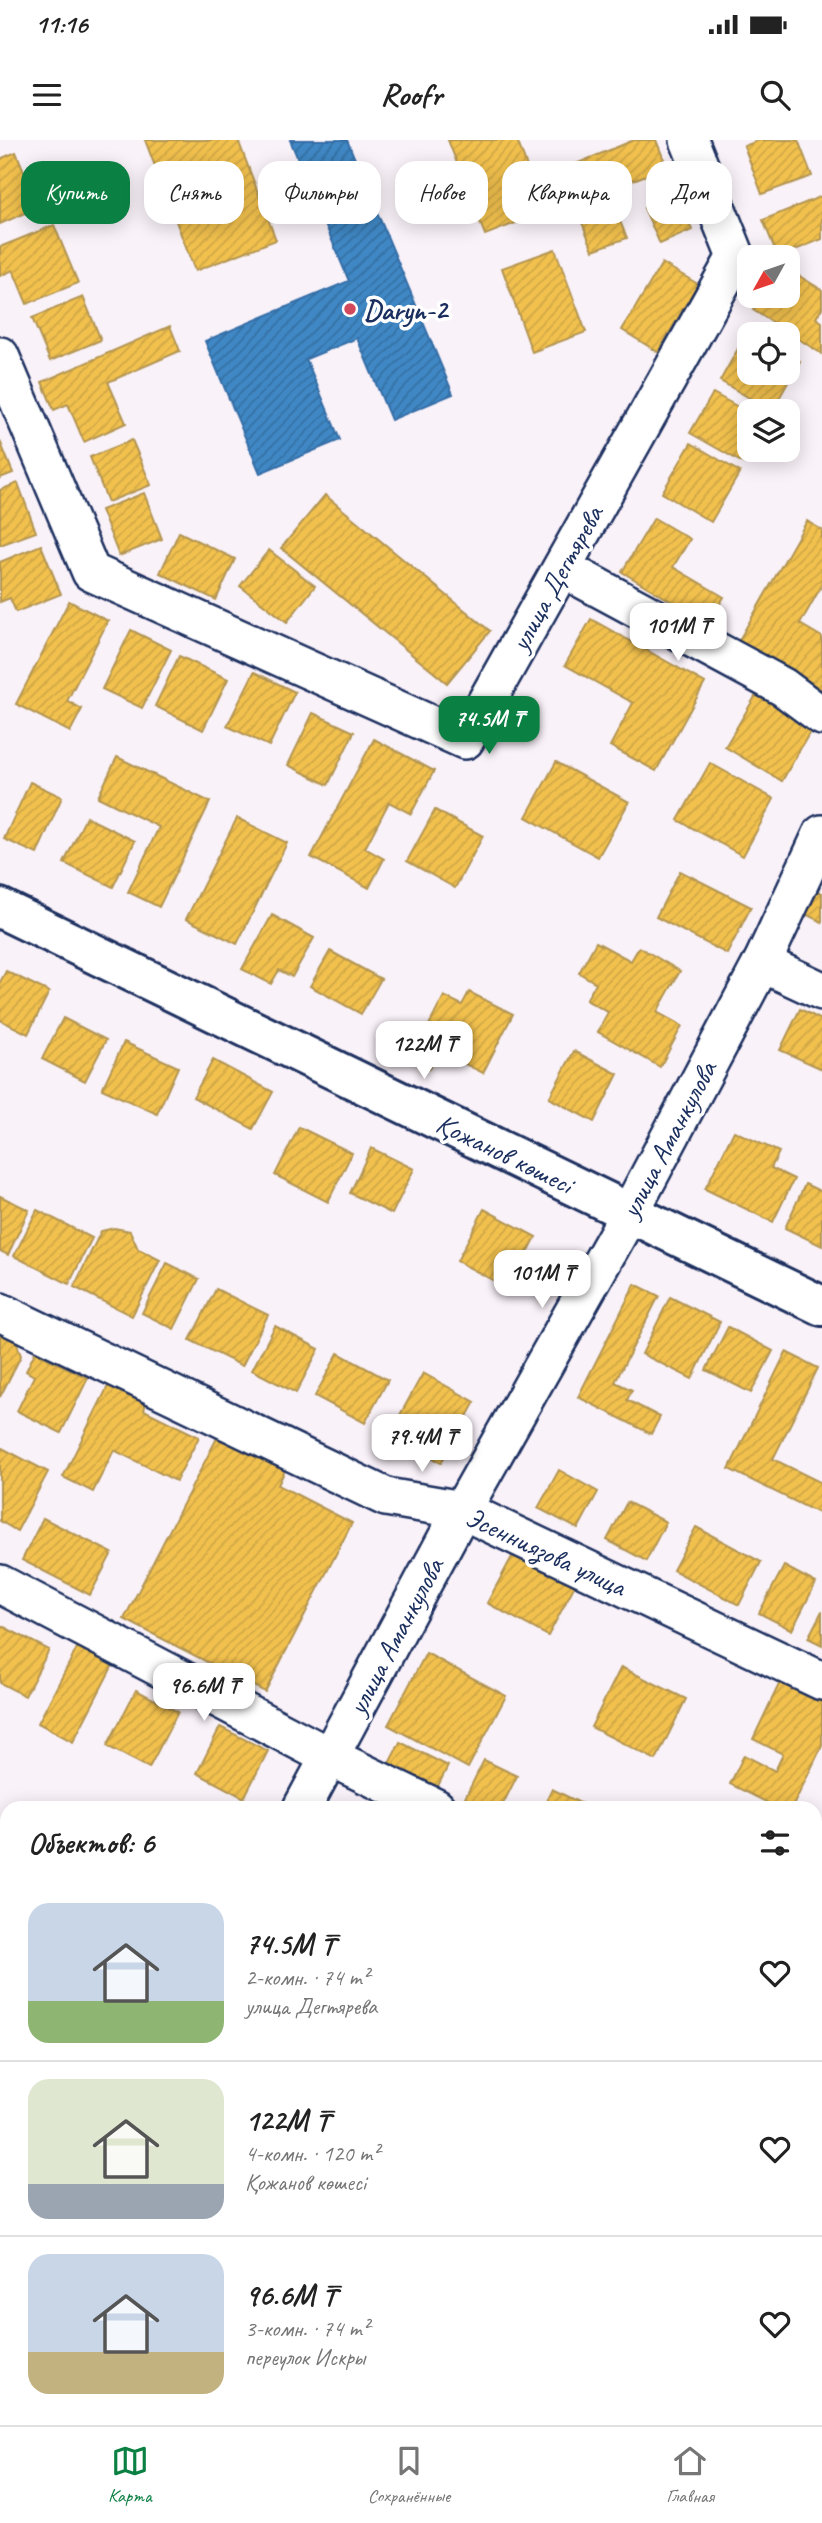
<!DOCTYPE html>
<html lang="ru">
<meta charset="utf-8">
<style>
body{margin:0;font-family:Caveat,sans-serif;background:#f6f6f6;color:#222;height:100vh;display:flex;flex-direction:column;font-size:26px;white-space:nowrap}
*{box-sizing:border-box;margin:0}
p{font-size:23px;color:#767676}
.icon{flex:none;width:38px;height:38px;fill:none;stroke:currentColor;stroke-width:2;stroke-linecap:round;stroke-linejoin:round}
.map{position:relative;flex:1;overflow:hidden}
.panel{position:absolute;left:0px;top:1661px;width:822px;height:625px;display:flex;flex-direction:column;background:#fff;border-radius:21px 21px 0 0;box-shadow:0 4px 18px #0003}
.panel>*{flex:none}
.hud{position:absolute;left:21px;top:21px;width:780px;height:63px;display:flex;gap:14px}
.needle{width:46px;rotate:230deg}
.fabs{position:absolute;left:737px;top:105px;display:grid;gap:14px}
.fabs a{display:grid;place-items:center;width:63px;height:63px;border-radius:14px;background:#fff;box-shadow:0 4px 18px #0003;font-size:35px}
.price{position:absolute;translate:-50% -60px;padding:0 16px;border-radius:14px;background:#fff;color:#222;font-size:23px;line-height:46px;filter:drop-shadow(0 2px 4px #0008)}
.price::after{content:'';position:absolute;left:50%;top:42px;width:21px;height:16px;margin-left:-10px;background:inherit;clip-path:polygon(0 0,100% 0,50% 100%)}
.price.current{background:#0b8043;color:#fff}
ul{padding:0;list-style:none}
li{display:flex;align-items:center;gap:21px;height:175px;padding:0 28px}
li+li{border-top:2px solid #e0e0e0}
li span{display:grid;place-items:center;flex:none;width:196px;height:140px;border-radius:21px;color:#555}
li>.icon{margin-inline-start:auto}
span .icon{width:84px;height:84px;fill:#fffc;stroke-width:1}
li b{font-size:30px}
h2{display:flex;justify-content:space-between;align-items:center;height:84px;padding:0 28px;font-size:30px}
.pill{padding:0 24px;border-radius:21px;background:#fff;box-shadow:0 4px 18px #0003;font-size:24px;line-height:63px}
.pill.current{background:#0b8043;color:#fff}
.status{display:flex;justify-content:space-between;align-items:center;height:49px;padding:0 35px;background:#fff;direction:ltr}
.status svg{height:19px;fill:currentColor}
header{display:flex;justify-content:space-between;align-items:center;height:91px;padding:0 28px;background:#fff;font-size:32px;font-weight:700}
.tab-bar{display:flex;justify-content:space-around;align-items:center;height:98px;border-top:2px solid #e0e0e0;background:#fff;font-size:19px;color:#767676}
.tab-bar a{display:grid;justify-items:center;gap:4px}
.tab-bar .current{color:#0b8043}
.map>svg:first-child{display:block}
</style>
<div class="status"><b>11:16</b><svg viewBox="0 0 49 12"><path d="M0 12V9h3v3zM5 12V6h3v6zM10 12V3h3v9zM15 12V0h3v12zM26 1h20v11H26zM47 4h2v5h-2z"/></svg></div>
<header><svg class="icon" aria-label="menu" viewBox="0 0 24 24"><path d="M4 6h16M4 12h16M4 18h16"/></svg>Roofr<svg class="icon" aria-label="search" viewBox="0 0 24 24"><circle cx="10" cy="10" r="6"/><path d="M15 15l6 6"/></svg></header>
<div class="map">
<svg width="822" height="2285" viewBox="0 0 822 2285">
<defs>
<pattern id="homes-hatch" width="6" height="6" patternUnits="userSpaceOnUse" patternTransform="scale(1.75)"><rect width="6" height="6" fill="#f2c14e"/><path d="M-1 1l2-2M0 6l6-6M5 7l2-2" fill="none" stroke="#cfa646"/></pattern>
<pattern id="schools-hatch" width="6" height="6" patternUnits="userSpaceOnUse" patternTransform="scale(1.75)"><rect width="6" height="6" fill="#3f88c5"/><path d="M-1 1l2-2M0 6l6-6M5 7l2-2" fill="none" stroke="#3470a3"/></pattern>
</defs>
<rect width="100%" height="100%" fill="#faf2f9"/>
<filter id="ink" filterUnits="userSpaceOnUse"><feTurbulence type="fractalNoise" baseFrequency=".0143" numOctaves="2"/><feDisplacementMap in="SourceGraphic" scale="14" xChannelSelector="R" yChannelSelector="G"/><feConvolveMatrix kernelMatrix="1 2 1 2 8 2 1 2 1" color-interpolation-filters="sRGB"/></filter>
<g filter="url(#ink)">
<g fill="url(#homes-hatch)" stroke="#b29553" stroke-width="2">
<polygon points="145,0 238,0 276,100 195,131"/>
<polygon points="448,0 517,0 544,72 485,95"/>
<polygon points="634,0 656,0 667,27 623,44 611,60 627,98 593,110 561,30"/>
<polygon points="760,0 798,0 812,36 762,54 744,6"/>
<polygon points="16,12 39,67 0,84 0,19"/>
<polygon points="677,54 692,90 660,104 644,68"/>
<polygon points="822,56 822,99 778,117 763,80"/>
<polygon points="54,85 78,143 27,164 13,130 0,136 0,107"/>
<polygon points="555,109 586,192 532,212 502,128"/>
<polygon points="662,123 698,144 658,212 622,190"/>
<polygon points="788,129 822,150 822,168 816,178 822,182 822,214 753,170 762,156 788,156"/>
<polygon points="83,157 101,200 50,221 32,178"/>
<polygon points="170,186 180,211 108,242 126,283 84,302 68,264 54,270 42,242"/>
<polygon points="748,191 753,194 749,194 749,233 788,233 788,213 800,221 772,271 720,241"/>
<polygon points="713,253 749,273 749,310 751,310 743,323 690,293"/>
<polygon points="132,300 151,345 108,362 90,317"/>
<polygon points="0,301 13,333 0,338"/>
<polygon points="691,303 740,332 711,382 662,353"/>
<polygon points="18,343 36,392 0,405 0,350"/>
<polygon points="144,353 162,399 119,416 101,370"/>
<polygon points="325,355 490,491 447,543 281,408"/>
<polygon points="654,378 690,399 673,427 724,457 708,483 622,432"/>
<polygon points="807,381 822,390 822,445 800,484 822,497 822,550 738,502"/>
<polygon points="179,392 235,419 216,460 160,433"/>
<polygon points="41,405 61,454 16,472 10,458 0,462 0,422"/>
<polygon points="269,410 315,446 287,482 240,446"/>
<polygon points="69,461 108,481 67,561 82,569 70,592 16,564"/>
<polygon points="591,479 705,543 656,631 610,606 633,563 565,525"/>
<polygon points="131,490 171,510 142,568 102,549"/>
<polygon points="179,516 228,539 203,590 155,566"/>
<polygon points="254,532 295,552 269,606 227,586"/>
<polygon points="759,550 815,583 782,641 725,607"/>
<polygon points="313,573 354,592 328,645 288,625"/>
<polygon points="374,599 434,631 411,674 389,662 365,708 384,719 369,748 311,717"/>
<polygon points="117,617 210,662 159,767 128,752 159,687 98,657"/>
<polygon points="556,622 629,662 598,717 526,677"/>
<polygon points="710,623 774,659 743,716 678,680"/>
<polygon points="30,642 62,657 37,714 4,699"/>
<polygon points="435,670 483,696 455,748 407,721"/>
<polygon points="86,677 135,701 113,747 64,723"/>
<polygon points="237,678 287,703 237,804 186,779"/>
<polygon points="680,731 751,767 727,814 656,777"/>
<polygon points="815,750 822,753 822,782 803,773"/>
<polygon points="272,775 314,798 292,837 279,830 271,844 242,829"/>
<polygon points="596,802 631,821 639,807 680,831 657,872 682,886 660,927 598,892 608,872 586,860 596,843 579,833"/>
<polygon points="330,811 381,839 361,874 310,846"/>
<polygon points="6,831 49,852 28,894 0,880 0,842"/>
<polygon points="469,852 513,874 483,933 439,911 429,929 411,920 444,856 462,865"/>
<polygon points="800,869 822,880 822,929 780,910"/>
<polygon points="63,878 106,900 85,941 42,919"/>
<polygon points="124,902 178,927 157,974 102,949"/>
<polygon points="574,911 618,934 594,982 549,958"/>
<polygon points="213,920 273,952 253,989 193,957"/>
<polygon points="299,987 352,1013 328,1062 275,1035"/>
<polygon points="734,991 779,1012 771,1028 794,1039 773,1082 705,1049"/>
<polygon points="371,1008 414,1029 392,1074 350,1053"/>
<polygon points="805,1044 822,1052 822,1106 785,1088"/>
<polygon points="0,1056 29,1070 8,1115 0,1111"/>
<polygon points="484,1069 536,1097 509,1149 457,1121"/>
<polygon points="37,1070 92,1098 69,1144 14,1116"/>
<polygon points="114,1088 130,1091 138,1109 160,1120 132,1176 74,1147 101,1091"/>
<polygon points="167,1123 199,1139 174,1189 142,1173"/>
<polygon points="635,1144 659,1156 615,1242 632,1250 627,1260 660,1277 651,1294 578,1257"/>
<polygon points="216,1149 268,1175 242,1226 190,1200"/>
<polygon points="670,1157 720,1182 692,1239 642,1214"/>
<polygon points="275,1186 319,1209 296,1253 252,1230"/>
<polygon points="728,1187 773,1211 751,1253 706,1230"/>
<polygon points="0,1189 15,1197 21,1216 0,1257"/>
<polygon points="35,1212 88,1238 61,1293 17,1271 34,1236 26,1231"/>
<polygon points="786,1212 818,1228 773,1319 822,1343 822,1375 729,1329"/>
<polygon points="338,1213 388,1240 365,1283 315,1256"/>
<polygon points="423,1233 475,1262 441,1323 389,1295"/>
<polygon points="112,1238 148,1256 144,1270 199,1297 176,1341 114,1310 93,1352 63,1337"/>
<polygon points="220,1292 287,1326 278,1345 352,1383 265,1552 124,1479"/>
<polygon points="2,1308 48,1332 17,1391 0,1381 0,1312"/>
<polygon points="559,1330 598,1352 578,1389 538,1368"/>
<polygon points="627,1362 666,1382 646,1421 607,1400"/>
<polygon points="43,1378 112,1413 90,1455 22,1420"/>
<polygon points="696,1387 761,1422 739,1465 673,1430"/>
<polygon points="514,1413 575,1445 548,1496 487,1463"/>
<polygon points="784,1426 816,1443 792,1490 759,1473"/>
<polygon points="822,1471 822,1505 808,1498"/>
<polygon points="2,1486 49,1510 25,1556 0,1543 0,1491"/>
<polygon points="78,1506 113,1525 73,1602 38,1583"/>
<polygon points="426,1513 506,1556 468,1628 388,1585"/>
<polygon points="621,1527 686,1559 656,1620 591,1587"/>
<polygon points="781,1540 822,1560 822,1606 792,1668 778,1668 730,1644 744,1615 775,1631 783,1614 753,1599"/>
<polygon points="136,1550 178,1572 149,1628 107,1606"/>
<polygon points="220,1587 268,1611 244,1658 197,1633"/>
<polygon points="400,1602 448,1626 430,1662 382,1637"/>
<polygon points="484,1620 517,1636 501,1668 485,1668 465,1658"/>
<polygon points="552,1649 590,1668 543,1668"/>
<polygon points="0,1700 7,1703 7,1730 0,1747"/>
<polygon points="822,1777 822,1831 816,1828 816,1790"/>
<polygon points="816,1878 822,1881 822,1933 816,1946"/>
<polygon points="816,2028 822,2030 822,2086 816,2083"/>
<polygon points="816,2121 822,2124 822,2178 817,2189"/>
<polygon points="18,2278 95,2278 108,2285 15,2285"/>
<polygon points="242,2278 294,2278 291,2285 239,2285"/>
<polygon points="304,2278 334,2278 346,2285 300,2285"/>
<polygon points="501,2278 549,2278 546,2285 514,2285"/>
<polygon points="644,2278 719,2278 716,2285 640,2285"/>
</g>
<polygon fill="url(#schools-hatch)" stroke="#346da6" stroke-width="2" points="290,0 347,0 453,254 391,280 357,198 306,219 340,300 260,333 205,201 349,141"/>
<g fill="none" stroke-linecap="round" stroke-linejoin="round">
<defs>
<g id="minor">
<polyline points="0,216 91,432 465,600 736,117 689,0"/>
<polyline points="562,428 783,547 822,576"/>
<polyline points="762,823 822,851"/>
<polyline points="0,1172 386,1357 462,1370 822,1541"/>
<polyline points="0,1444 330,1617 436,1668"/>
<polyline points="302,1668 462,1370 629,1074 762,823 822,694"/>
<polyline points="0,1834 7,1837"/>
<polyline points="816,1851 822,1854"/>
<polyline points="0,2192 7,2195"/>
<polyline points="816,2227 822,2230"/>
<polyline points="0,2249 7,2236"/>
<polyline points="178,2278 192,2285"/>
</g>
<polyline id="major" points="0,768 822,1166"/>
</defs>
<use href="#minor" stroke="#1b2f5e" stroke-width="42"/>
<use href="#major" stroke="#1b2f5e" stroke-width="44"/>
<use href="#minor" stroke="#fff" stroke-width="37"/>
<use href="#major" stroke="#fff" stroke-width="38"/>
</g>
</g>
<circle fill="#d1495b" stroke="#fff" stroke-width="2.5" cx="350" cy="169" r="7"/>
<g text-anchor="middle" stroke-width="7" stroke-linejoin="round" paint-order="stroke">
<g font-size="28" font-weight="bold" fill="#1b2f5e" stroke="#fff" text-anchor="start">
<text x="364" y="179">Daryn-2</text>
</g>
<g font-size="28" fill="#1b2f5e" stroke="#fff">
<text transform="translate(556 438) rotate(-61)" y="10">улица Дегтярева</text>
<text transform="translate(668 999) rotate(-62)" y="10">улица Аманкулова</text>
<text transform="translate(505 1013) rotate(26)" y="10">Қожанов көшесі</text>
<text transform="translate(546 1411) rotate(25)" y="10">Эсенниязова улица</text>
<text transform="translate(395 1496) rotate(-62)" y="10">улица Аманкулова</text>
</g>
</g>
</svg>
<div class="fabs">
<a><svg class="needle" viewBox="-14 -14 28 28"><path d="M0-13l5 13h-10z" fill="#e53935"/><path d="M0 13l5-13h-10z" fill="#767676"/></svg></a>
<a><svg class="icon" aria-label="locate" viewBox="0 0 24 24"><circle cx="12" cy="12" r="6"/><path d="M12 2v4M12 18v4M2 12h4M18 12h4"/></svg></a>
<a><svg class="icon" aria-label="layers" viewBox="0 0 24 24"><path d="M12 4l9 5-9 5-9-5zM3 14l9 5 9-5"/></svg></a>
</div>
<b class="price" style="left:678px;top:523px">101M ₸</b>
<b class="price current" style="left:489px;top:616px">74.5M ₸</b>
<b class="price" style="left:424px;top:941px">122M ₸</b>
<b class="price" style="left:542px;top:1170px">101M ₸</b>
<b class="price" style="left:422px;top:1334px">79.4M ₸</b>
<b class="price" style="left:204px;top:1583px">96.6M ₸</b>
<div class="hud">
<a class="pill current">Купить</a>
<a class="pill">Снять</a>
<a class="pill">Фильтры</a>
<a class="pill">Новое</a>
<a class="pill">Квартира</a>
<a class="pill">Дом</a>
</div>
<section class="panel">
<h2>Объектов: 6<svg class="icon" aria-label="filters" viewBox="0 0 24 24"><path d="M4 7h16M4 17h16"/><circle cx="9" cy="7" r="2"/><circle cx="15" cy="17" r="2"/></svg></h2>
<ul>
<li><span style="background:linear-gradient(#c9d6e8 70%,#8fb573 0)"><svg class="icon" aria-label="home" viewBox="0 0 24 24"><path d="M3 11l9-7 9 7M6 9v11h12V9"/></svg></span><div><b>74.5M ₸</b><p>2-комн. · 74 m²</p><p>улица Дегтярева</p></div><svg class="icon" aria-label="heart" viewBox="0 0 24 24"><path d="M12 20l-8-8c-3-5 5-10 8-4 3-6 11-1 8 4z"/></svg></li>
<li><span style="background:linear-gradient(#dfe7d0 75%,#9aa5b1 0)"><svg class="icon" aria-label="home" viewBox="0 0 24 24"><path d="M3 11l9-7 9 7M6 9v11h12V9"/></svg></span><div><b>122M ₸</b><p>4-комн. · 120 m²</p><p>Қожанов көшесі</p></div><svg class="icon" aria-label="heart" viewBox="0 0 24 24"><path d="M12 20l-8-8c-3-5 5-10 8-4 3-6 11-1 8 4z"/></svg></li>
<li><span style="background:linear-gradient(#c9d6e8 70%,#c2b280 0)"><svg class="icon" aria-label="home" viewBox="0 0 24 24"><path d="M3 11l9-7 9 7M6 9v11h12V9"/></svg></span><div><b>96.6M ₸</b><p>3-комн. · 74 m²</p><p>переулок Искры</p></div><svg class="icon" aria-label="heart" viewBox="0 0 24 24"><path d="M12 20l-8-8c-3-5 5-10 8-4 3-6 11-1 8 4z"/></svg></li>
</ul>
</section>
</div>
<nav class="tab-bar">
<a class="current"><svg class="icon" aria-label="map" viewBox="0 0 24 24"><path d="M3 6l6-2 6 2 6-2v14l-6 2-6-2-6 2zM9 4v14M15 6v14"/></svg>Карта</a>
<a><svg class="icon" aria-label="saved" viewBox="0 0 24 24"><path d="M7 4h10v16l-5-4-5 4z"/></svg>Сохранённые</a>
<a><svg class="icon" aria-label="home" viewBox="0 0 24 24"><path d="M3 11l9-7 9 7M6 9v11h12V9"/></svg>Главная</a>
</nav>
